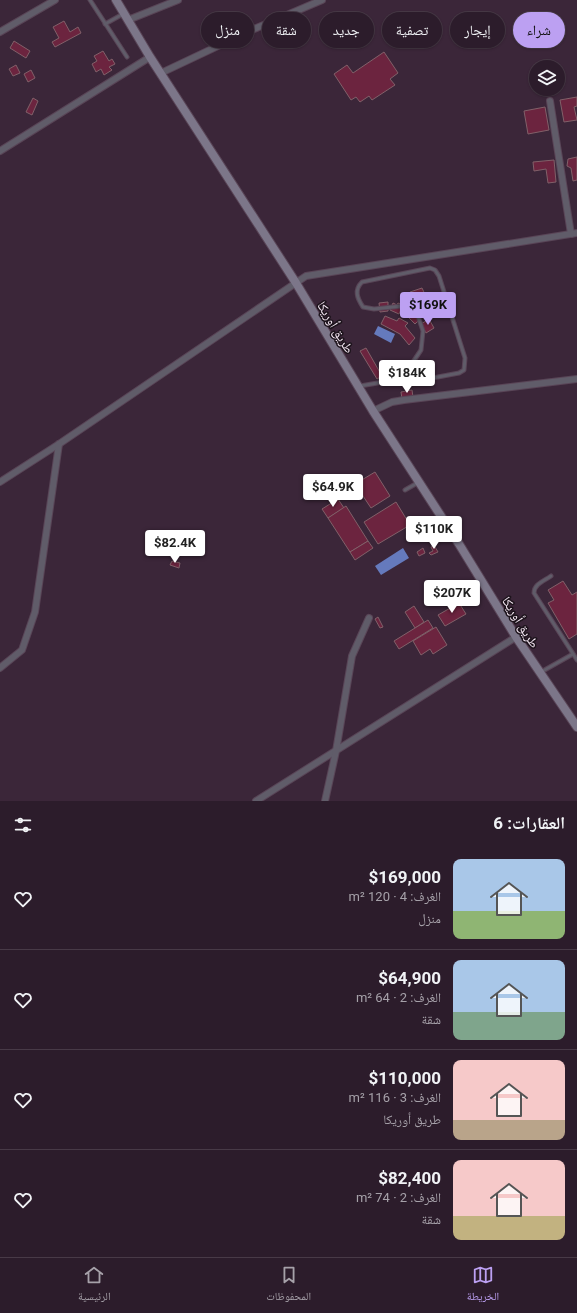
<!DOCTYPE html>
<html lang="ar">
<meta charset="utf-8">
<style>
body{margin:0;font-family:Roboto,"Noto Naskh Arabic",sans-serif;background:#342533;color:#f1f3f6;direction:rtl;height:100vh;display:flex;flex-direction:column;font-size:15px;white-space:nowrap}
*{box-sizing:border-box;margin:0}
p{font-size:13px;color:#a6a1a9}
.icon{flex:none;width:22px;height:22px;fill:none;stroke:currentColor;stroke-width:2;stroke-linecap:round;stroke-linejoin:round}
.map{position:relative;height:801px;overflow:hidden;direction:ltr}
.side{display:flex;flex-direction:column;background:#2c1c2b;flex:1}
.side>*{flex:none}
.guide{position:absolute;left:12px;top:12px;width:553px;height:36px;direction:rtl;display:flex;gap:8px}
.fabs{position:absolute;left:529px;top:60px;display:grid;gap:8px}
.fabs a{display:grid;place-items:center;width:36px;height:36px;border-radius:50%;background:#2c1c2b;box-shadow:0 1px 3px #0004,0 0 0 1px #483a47;font-size:20px}
.price{position:absolute;translate:-50% -34px;padding:0 9px;border-radius:4px;background:#fff;color:#222;font-size:13px;line-height:26px;filter:drop-shadow(0 1px 2px #0008)}
.price::after{content:'';position:absolute;left:50%;top:24px;width:12px;height:9px;margin-left:-6px;background:inherit;clip-path:polygon(0 0,100% 0,50% 100%)}
.price.selected{background:#bca0f2;color:#111}
ul{padding:0;list-style:none}
li{display:flex;align-items:center;gap:12px;height:100px;padding:0 12px}
li+li{border-top:1px solid #483a47}
li span{display:grid;place-items:center;flex:none;width:112px;height:80px;border-radius:8px;color:#555}
li>.icon{margin-inline-start:auto}
span .icon{width:48px;height:48px;fill:#fffc;stroke-width:1}
li b{font-size:17px}
h2{display:flex;justify-content:space-between;align-items:center;height:48px;padding:0 12px;font-size:17px}
.pill{padding:0 14px;border-radius:18px;background:#2c1c2b;box-shadow:0 1px 3px #0004,0 0 0 1px #483a47;font-size:14px;line-height:36px}
.pill.selected{background:#bca0f2;color:#111}
.menu{display:flex;justify-content:space-around;align-items:center;height:56px;border-top:1px solid #483a47;background:#2c1c2b;font-size:11px;color:#a6a1a9}
.menu a{display:grid;justify-items:center;gap:2px}
.menu .selected{color:#bca0f2}
.map>svg:first-child{display:block}
</style>
<div class="map">
<svg width="577" height="801" viewBox="0 0 577 801">
<rect width="100%" height="100%" fill="#3b2639"/>
<g fill="#657abd">
<polygon points="378,326 395,334 391,343 374,334"/>
<polygon points="403,548 409,558 381,575 375,566"/>
</g>
<g fill="#6c243f" stroke="#816069">
<polygon points="64,21 70,32 78,27 81,33 55,47 52,42 59,38 53,27"/>
<polygon points="14,41 30,51 26,58 10,48"/>
<polygon points="103,51 109,61 112,59 115,64 109,67 112,70 104,75 101,69 96,72 92,64 97,61 94,56"/>
<polygon points="384,52 398,73 390,79 395,85 372,100 369,96 360,102 356,97 351,100 334,74 347,65 353,73"/>
<polygon points="16,65 20,73 13,76 9,69"/>
<polygon points="31,70 35,78 28,82 24,74"/>
<polygon points="577,97 577,106 574,107 577,120 564,122 560,100"/>
<polygon points="33,98 38,101 32,115 26,112"/>
<polygon points="545,107 549,130 528,134 524,111"/>
<polygon points="577,157 577,180 573,181 571,168 567,166 568,159"/>
<polygon points="554,160 556,182 548,183 546,169 534,171 533,162"/>
<polygon points="422,288 428,301 424,303 422,297 413,300 410,292"/>
<polygon points="388,302 388,311 380,312 379,303"/>
<polygon points="393,303 397,305 398,303 403,305 399,314 390,310"/>
<polygon points="417,311 422,317 415,324 409,318"/>
<polygon points="385,316 397,321 399,318 408,323 405,326 415,338 409,345 400,334 381,324"/>
<polygon points="429,319 434,328 426,333 421,324"/>
<polygon points="366,348 382,376 377,379 360,351"/>
<polygon points="412,390 413,397 402,399 401,392"/>
<polygon points="375,472 390,496 371,508 355,484"/>
<polygon points="355,485 359,491 348,498 344,492"/>
<polygon points="338,499 344,508 328,518 322,509"/>
<polygon points="396,502 410,525 378,544 364,522"/>
<polygon points="346,506 368,541 350,552 328,518"/>
<polygon points="368,541 373,548 355,560 350,552"/>
<polygon points="434,545 438,552 431,555 429,553 433,551 431,547"/>
<polygon points="423,548 425,553 419,556 417,552"/>
<polygon points="172,561 180,563 179,568 170,565"/>
<polygon points="563,581 572,595 577,592 577,634 569,639 548,603 554,600 548,590"/>
<polygon points="459,603 466,614 445,626 438,615"/>
<polygon points="414,606 424,622 415,628 405,612"/>
<polygon points="378,617 383,627 380,628 375,619"/>
<polygon points="428,620 433,628 399,649 394,641"/>
<polygon points="436,627 447,645 433,654 430,649 421,655 413,641"/>
</g>
<g fill="none" stroke-linecap="round" stroke-linejoin="round">
<defs>
<g id="lane">
<polyline points="90,0 127,57"/>
<polyline points="105,24 123,14"/>
<path d="M360,386L395,380L407,371L421,350L423,331L418,316L415,311L402,306L374,309L363,307C357,298 354,290 362,282L430,268L435,270L439,276L465,358L464,370L459,373L422,380L415,378L407,371"/>
<polyline points="405,490 419,482"/>
<path d="M551,576C544,581 534,584 534,593L577,660"/>
<polyline points="541,672 573,654"/>
</g>
<g id="street">
<polyline points="128,20 178,0"/>
<polyline points="0,32 55,0"/>
<polyline points="161,73 254,29 322,0"/>
<polyline points="550,101 571,234"/>
<polyline points="0,151 150,57"/>
<polyline points="373,411 392,402 404,400 577,379"/>
<polyline points="0,482 59,444 306,276 577,233"/>
<polyline points="0,668 22,650 35,612 59,444"/>
<polyline points="256,801 516,637"/>
<polyline points="325,801 336,751 352,656 369,618"/>
</g>
<polyline id="secondary" points="116,0 150,57 296,283 373,411 459,544 516,637 577,727"/>
</defs>
<use href="#lane" stroke="#594557" stroke-width="5"/>
<use href="#street" stroke="#594557" stroke-width="8"/>
<use href="#secondary" stroke="#594557" stroke-width="10"/>
<use href="#lane" stroke="#605c69" stroke-width="3"/>
<use href="#street" stroke="#605c69" stroke-width="6"/>
<use href="#secondary" stroke="#7c7689" stroke-width="8"/>
</g>
<g text-anchor="middle" stroke-width="3" stroke-linejoin="round" paint-order="stroke">
<g font-size="13" fill="#f6e8f5" stroke="#1c131b">
<text transform="translate(336 327) rotate(59)" y="5">طريق أوريكا</text>
<text transform="translate(521 622) rotate(58)" y="5">طريق أوريكا</text>
</g>
</g>
</svg>
<div class="fabs">
<a><svg class="icon" aria-label="layers" viewBox="0 0 24 24"><path d="M12 4l9 5-9 5-9-5zM3 14l9 5 9-5"/></svg></a>
</div>
<b class="price selected" style="left:428px;top:326px">$169K</b>
<b class="price" style="left:407px;top:394px">$184K</b>
<b class="price" style="left:333px;top:508px">$64.9K</b>
<b class="price" style="left:434px;top:550px">$110K</b>
<b class="price" style="left:175px;top:564px">$82.4K</b>
<b class="price" style="left:452px;top:614px">$207K</b>
<div class="guide">
<a class="pill selected">شراء</a>
<a class="pill">إيجار</a>
<a class="pill">تصفية</a>
<a class="pill">جديد</a>
<a class="pill">شقة</a>
<a class="pill">منزل</a>
</div>
</div>
<section class="side">
<h2>العقارات: 6<svg class="icon" aria-label="filters" viewBox="0 0 24 24"><path d="M4 7h16M4 17h16"/><circle cx="9" cy="7" r="2"/><circle cx="15" cy="17" r="2"/></svg></h2>
<ul>
<li><span style="background:linear-gradient(#a9c7e8 65%,#8fb573 0)"><svg class="icon" aria-label="home" viewBox="0 0 24 24"><path d="M3 11l9-7 9 7M6 9v11h12V9"/></svg></span><div><b>$169,000</b><p>الغرف: 4 · 120 m²</p><p>منزل</p></div><svg class="icon" aria-label="heart" viewBox="0 0 24 24"><path d="M12 20l-8-8c-3-5 5-10 8-4 3-6 11-1 8 4z"/></svg></li>
<li><span style="background:linear-gradient(#a9c7e8 65%,#7fa58c 0)"><svg class="icon" aria-label="home" viewBox="0 0 24 24"><path d="M3 11l9-7 9 7M6 9v11h12V9"/></svg></span><div><b>$64,900</b><p>الغرف: 2 · 64 m²</p><p>شقة</p></div><svg class="icon" aria-label="heart" viewBox="0 0 24 24"><path d="M12 20l-8-8c-3-5 5-10 8-4 3-6 11-1 8 4z"/></svg></li>
<li><span style="background:linear-gradient(#f6c9c9 75%,#b9a48a 0)"><svg class="icon" aria-label="home" viewBox="0 0 24 24"><path d="M3 11l9-7 9 7M6 9v11h12V9"/></svg></span><div><b>$110,000</b><p>الغرف: 3 · 116 m²</p><p>طريق أوريكا</p></div><svg class="icon" aria-label="heart" viewBox="0 0 24 24"><path d="M12 20l-8-8c-3-5 5-10 8-4 3-6 11-1 8 4z"/></svg></li>
<li><span style="background:linear-gradient(#f6c9c9 70%,#c2b280 0)"><svg class="icon" aria-label="home" viewBox="0 0 24 24"><path d="M3 11l9-7 9 7M6 9v11h12V9"/></svg></span><div><b>$82,400</b><p>الغرف: 2 · 74 m²</p><p>شقة</p></div><svg class="icon" aria-label="heart" viewBox="0 0 24 24"><path d="M12 20l-8-8c-3-5 5-10 8-4 3-6 11-1 8 4z"/></svg></li>
</ul>
</section>
<nav class="menu">
<a class="selected"><svg class="icon" aria-label="map" viewBox="0 0 24 24"><path d="M3 6l6-2 6 2 6-2v14l-6 2-6-2-6 2zM9 4v14M15 6v14"/></svg>الخريطة</a>
<a><svg class="icon" aria-label="saved" viewBox="0 0 24 24"><path d="M7 4h10v16l-5-4-5 4z"/></svg>المحفوظات</a>
<a><svg class="icon" aria-label="home" viewBox="0 0 24 24"><path d="M3 11l9-7 9 7M6 9v11h12V9"/></svg>الرئيسية</a>
</nav>
